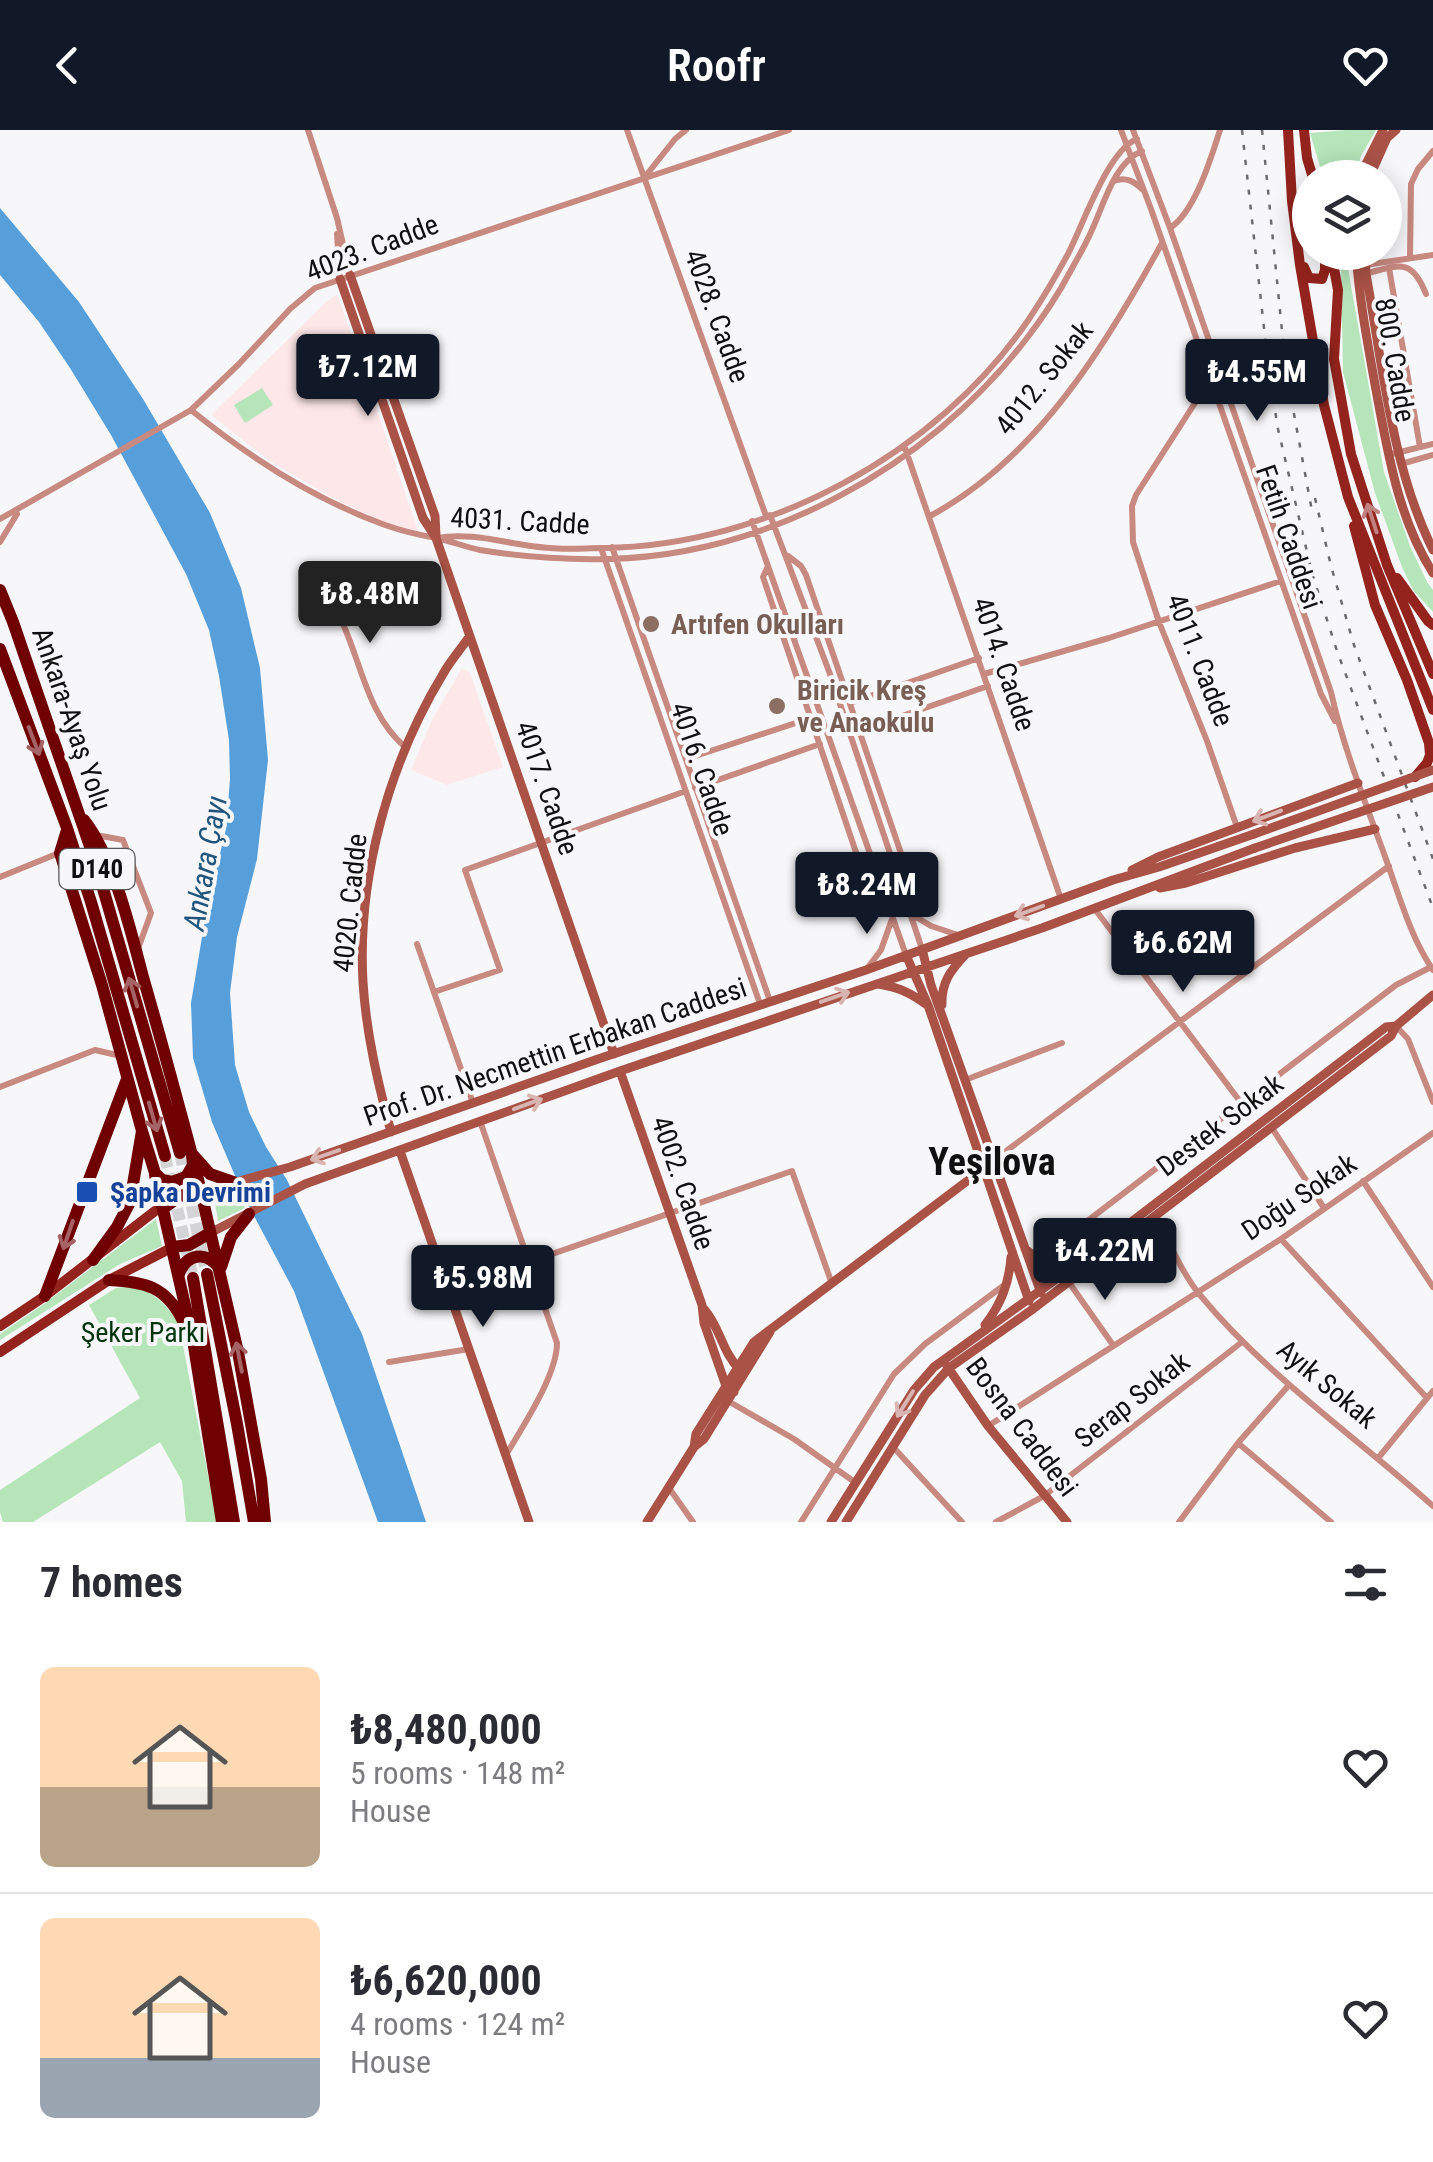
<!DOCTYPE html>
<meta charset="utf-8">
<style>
:root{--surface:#fff;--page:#f7f7f7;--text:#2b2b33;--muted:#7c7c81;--line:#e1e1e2;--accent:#111827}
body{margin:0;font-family:"Roboto Condensed",sans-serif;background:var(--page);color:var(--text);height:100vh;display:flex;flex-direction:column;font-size:38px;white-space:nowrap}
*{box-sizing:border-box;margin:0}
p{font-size:32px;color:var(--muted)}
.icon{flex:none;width:55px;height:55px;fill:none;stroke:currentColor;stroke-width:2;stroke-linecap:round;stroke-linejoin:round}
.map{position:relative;height:1392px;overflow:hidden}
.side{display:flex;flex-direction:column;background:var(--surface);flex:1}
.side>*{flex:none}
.fabs{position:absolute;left:1292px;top:30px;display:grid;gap:20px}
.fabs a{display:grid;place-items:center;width:110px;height:110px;border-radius:50%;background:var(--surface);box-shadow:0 5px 25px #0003;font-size:50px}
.price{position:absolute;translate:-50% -85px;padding:0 22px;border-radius:10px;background:var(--accent);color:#fff;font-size:32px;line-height:65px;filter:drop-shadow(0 2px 5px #0008)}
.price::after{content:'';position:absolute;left:50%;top:60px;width:30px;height:22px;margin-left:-15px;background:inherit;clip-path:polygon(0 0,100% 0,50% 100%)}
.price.on{background:#222;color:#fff}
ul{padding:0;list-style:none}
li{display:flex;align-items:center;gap:30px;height:250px;padding:0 40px}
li+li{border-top:2px solid var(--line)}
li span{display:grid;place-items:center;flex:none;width:280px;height:200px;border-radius:15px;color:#555}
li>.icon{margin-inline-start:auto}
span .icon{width:120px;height:120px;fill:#fffc;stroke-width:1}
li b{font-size:42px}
h2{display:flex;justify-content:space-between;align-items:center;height:120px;padding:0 40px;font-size:42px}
header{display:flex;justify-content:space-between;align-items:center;height:130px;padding:0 40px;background:var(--accent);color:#fff;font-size:45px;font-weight:600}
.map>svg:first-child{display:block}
</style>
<header><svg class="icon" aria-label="back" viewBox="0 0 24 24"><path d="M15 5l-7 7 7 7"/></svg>Roofr<svg class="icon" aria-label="heart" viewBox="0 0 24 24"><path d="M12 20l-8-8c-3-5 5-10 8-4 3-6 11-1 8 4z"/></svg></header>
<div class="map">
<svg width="1433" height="1392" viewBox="0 0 1433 1392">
<rect width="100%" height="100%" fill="#f7f7f9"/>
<path fill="#fde7e8" d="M 336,165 L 338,166 L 418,401 L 383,392 L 331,367 L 271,332 L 211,285 L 326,172 Z
M 462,538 L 470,543 L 503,637 L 447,655 L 411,640 L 432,590 Z"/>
<path fill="#b5e5b9" d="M 1347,0 L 1376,0 L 1361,26 L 1354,47 L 1323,47 L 1310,3 Z
M 1339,123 L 1343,123 L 1347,133 L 1384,342 L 1410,416 L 1427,452 L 1433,460 L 1433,482 L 1413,460 L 1402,437 L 1375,363 L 1343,242 L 1341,134 Z
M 262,258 L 273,275 L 245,293 L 234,275 Z
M 237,1059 L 245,1078 L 218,1091 L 214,1067 Z
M 156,1089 L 162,1116 L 120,1134 L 0,1210 L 0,1204 L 44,1174 Z
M 134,1156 C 156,1165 167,1174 179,1195 L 217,1392 L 186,1392 L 182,1351 L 160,1312 L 33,1392 L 3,1392 L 0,1382 L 0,1360 L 140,1268 L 89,1175 L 116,1158 Z"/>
<path fill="#569fda" d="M 0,78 L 79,172 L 143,269 L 210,383 L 241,458 L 260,538 L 268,630 L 257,729 L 237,807 L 230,863 L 235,935 L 249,982 L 266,1017 L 287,1050 L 362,1204 L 426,1392 L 378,1392 L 294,1161 L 245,1069 L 212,992 L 193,928 L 191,873 L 207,777 L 226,699 L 230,649 L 229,610 L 219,546 L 209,500 L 186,444 L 111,305 L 70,238 L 39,192 L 0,145 Z"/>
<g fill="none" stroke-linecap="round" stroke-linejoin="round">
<path stroke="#d4d4d6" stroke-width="12" stroke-dasharray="12 6" stroke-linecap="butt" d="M 180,1023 L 205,1136
M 165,1026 L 193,1148"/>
<path stroke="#c88980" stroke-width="6" d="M 308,0 L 337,88 L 350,145
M 627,0 L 766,386
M 1121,0 L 1151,79 L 1321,564 L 1335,591
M 1133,0 L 1170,98 L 1331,562 C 1344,621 1367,676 1387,732 C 1400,768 1411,808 1433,840
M 644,48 L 675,9 L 686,0
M 1114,51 C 1126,46 1135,52 1143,60
M 1170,98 C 1195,82 1211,28 1220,0
M 337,104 L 340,149
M 1410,128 L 1411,54 L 1418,39 L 1433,21
M 1365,135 L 1433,125
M 1389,138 L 1420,317
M 1364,144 C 1398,136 1411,126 1426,164
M 1209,251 L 1136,365 L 1132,376 L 1133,412 L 1159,492 L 1207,611 L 1237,697
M 191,280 C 249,327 313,369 385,395 C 402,401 419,405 436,408 C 451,411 465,417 480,420 C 522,427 565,430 608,429 C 768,425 927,337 1024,212 C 1041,190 1057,167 1070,142 C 1077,129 1085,116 1091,102 C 1103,77 1114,32 1142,21
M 904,315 L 1061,769
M 1388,325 L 1433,314
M 1401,334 L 1433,325
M 770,385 L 830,544 L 922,819
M 930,386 C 1037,329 1106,215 1162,113
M 0,389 L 191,280 L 239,234 L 290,179 L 315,158 L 789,0
M 752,391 L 906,825
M 437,408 C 474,401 513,416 550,418 C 567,420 586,418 603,418 C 767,416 937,324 1029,189 C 1043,168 1056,146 1068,124 C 1083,95 1108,20 1137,9
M 0,412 L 17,384
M 612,417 L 770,871
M 601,418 L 760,874
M 788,426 L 801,436 L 806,445 L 905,735 L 906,746 L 901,759
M 768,436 L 763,447 L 865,749 L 873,759 L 885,767
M 305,444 C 320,457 334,475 343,494 C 362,536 368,585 405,617
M 984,544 L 1109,508 L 1281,451
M 850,573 L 979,528
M 859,601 L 988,556
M 686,629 L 811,588
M 695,658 L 820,614
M 96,705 L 123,710 L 151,783 L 139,816
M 0,747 L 59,723
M 1094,778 L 1242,974
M 911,784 L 931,796 L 958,805
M 417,814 L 473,973
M 866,840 L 881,820 L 892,789
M 434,862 L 500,840 L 465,740 L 686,661
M 1396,896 L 1408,909 L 1433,972
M 965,950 L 1062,913
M 0,957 L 95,920 L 121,926
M 480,991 L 557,1213 C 557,1245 523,1296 506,1325
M 1272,998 L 1324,1078
M 994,1030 L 1389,736
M 1363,1051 L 1433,1157
M 1154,1085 C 1169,1111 1181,1142 1200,1165 C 1267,1246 1355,1306 1433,1376
M 1281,1109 L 1427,1268
M 1039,1128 L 1396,855 L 1431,837
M 1068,1151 L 1113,1215
M 448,1160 L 792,1041 L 832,1154
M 389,1232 L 469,1219
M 728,1271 L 794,1309 L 856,1353
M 988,1296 L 1281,1109 L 1433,1003
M 1238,1313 L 1331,1392
M 894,1318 L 962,1392
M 1379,1327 L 1433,1261
M 669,1358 L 693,1392
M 801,1392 L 894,1244 L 925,1214 L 1003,1156
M 996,1392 L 1044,1366 L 1242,1212
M 1179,1392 L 1238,1313 L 1289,1255"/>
<path stroke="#ab5247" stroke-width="9" d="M 1359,48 L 1383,0
M 1369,48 L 1387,8 L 1396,0
M 1356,122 C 1359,169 1368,215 1376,260 C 1388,323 1398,388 1433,443
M 1365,122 L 1366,144 C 1383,236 1391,335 1433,420
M 350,145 L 435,386 L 436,406
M 340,149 L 423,388 L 436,408 L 614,924
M 1132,740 L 1158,727 L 1358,653
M 1160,758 L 1186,753 L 1295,718 L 1375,699
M 922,819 L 931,855 L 1041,1163
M 906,825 L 928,875 L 1029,1171
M 878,854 C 898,857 911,863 927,875
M 942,875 C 941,852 951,840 966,824
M 620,941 L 702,1175 L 704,1193 L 726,1256 L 734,1262
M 391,1002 C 378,953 366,903 363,852 C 357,747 389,633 443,544 C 450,531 461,519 469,507
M 400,1021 L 529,1392
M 200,1062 L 290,1037 L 601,928 L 866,840 L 1113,750 L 1159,737 L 1254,704
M 210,1103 L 305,1054 L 620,941 L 1042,798 L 1255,718
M 1025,1119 C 1040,1131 1055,1137 1074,1133
M 704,1179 C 720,1197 722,1222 740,1240
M 985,1195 C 1001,1174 1009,1154 1011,1127
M 947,1236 L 988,1296 L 1067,1392
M 694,1317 L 704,1309 L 770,1202
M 647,1392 L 694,1317 L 696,1304 L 754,1212 L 983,1039
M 831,1392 L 914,1260 L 934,1237 L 1066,1142 L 1386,897 L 1396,896
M 846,1392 L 925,1265 L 949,1238 L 1033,1179 L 1391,906 L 1396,896 L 1433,865"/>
<path stroke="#93231c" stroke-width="10" d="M 1288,0 L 1292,71 L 1300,135 L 1324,275 L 1348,367 L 1433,580
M 1304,0 L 1307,28 L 1313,48
M 1331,122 L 1338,160 L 1334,229 L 1351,324 L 1387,435 L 1433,544
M 1304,137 L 1309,148 L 1322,149 L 1325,140 L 1325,122
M 1354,396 L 1375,475 L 1407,550 L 1429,613 L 1430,625 L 1427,633 L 1415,647
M 1397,448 L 1428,491 L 1433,495
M 0,1196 L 45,1166 L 155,1081 L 164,1078
M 0,1222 L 109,1150 L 173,1117"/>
<path stroke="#700103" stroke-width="12" d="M 0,460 L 13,492 L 95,731 L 180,1023
M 0,519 L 67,698 L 91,772 L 165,1026
M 84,690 C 114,729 130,798 143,847 C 160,906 176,965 192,1025 L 193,1035 L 186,1047 L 172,1052 L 162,1050 L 155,1043 L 142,1001
M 67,700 L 60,723 L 102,855 L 142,1001 L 130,1072 L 117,1097 L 93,1130
M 193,1025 L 210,1044 L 236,1053
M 194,1032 L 238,1222 L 261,1349 L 265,1392
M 155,1045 L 193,1210 L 222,1392
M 164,1078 L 180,1066 L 200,1062
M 173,1117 L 189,1115 L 210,1103
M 221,1137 L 231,1107 L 249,1084
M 179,1144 C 186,1124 206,1120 219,1138
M 207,1144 L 237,1294 L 254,1392
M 193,1148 L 234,1392
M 109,1150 C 145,1152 166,1156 183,1191
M 45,1166 L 127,949"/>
<path stroke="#6c6c6d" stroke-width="2.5" stroke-dasharray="5 10" stroke-linecap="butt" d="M 1242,0 L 1269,243 L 1278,299 L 1312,443 L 1337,521 L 1433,778
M 1262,0 L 1286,241 L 1312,381
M 1315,368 L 1331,436 L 1354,515 L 1433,729"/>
<path stroke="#ab5247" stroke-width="9" d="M 1254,704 L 1433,640
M 1255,718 L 1433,657"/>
</g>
<defs><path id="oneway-shaft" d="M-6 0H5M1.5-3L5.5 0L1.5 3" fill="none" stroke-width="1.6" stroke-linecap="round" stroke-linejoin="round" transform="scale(2.5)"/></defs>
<use stroke="#c0827f" href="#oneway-shaft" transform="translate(1372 388) rotate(-108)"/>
<g stroke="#a66365">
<use href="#oneway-shaft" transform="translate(34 611) rotate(69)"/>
<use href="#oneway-shaft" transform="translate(133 862) rotate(-106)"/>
<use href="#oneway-shaft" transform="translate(153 987) rotate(74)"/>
<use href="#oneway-shaft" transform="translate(68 1105) rotate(109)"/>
<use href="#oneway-shaft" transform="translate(239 1227) rotate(-101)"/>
</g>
<g stroke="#d9b5b2">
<use href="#oneway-shaft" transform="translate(1267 686) rotate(159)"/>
<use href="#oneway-shaft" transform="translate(1029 781) rotate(160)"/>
<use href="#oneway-shaft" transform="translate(835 867) rotate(-19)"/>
<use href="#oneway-shaft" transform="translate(528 974) rotate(-20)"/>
<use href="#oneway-shaft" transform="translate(325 1025) rotate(161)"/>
<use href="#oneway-shaft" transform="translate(905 1274) rotate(122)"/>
</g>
<g fill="#8d6e63" stroke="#f7f7f9" stroke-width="4">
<circle cx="651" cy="494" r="10"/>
<circle cx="777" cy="576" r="10"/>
</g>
<rect fill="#1a4fb4" stroke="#f7f7f9" stroke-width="4" x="75" y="1050" width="24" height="24" rx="5"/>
<g text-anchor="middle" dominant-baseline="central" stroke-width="8" stroke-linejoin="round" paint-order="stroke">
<rect fill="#f7f7f9" stroke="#555556" stroke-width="2.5" x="59.5" y="719" width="75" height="40" rx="8"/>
<g font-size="25" font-weight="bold" fill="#101010">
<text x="97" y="739">D140</text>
</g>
<g font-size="28" fill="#101010" stroke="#f7f7f9">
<text transform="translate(372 118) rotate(-21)">4023. Cadde</text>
<text transform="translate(717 186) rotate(70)">4028. Cadde</text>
<text transform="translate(1395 230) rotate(80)">800. Cadde</text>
<text transform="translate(1044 248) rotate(-51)">4012. Sokak</text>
<text transform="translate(520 391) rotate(3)">4031. Cadde</text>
<text transform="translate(1289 407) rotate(71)">Fetih Caddesi</text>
<text transform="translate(1200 530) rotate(69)">4011. Cadde</text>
<text transform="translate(1004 534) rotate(71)">4014. Cadde</text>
<text transform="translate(72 589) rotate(71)">Ankara-Ayaş Yolu</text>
<text transform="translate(702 639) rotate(71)">4016. Cadde</text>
<text transform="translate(547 658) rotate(71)">4017. Cadde</text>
<text transform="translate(350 773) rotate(-84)">4020. Cadde</text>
<text transform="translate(555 922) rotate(-19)">Prof. Dr. Necmettin Erbakan Caddesi</text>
<text transform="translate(1220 995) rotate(-37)">Destek Sokak</text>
<text transform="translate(683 1053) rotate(71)">4002. Cadde</text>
<text transform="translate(1299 1067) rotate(-34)">Doğu Sokak</text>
<text transform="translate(1327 1254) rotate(40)">Ayık Sokak</text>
<text transform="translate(1132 1270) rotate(-38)">Serap Sokak</text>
<text transform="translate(1022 1297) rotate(53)">Bosna Caddesi</text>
</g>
<g font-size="28" font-weight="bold" fill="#785e54" stroke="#f7f7f9" text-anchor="start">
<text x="671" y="494">Artıfen Okulları</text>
<text x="797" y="560">Biricik Kreş<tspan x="797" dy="32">ve Anaokulu</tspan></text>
</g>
<g font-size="28" font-weight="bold" fill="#164399" stroke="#f7f7f9" text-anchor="start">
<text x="110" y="1062">Şapka Devrimi</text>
</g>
<g font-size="28" fill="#00340c" stroke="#f7f7f9">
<text x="143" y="1202">Şeker Parkı</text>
</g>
<g font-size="30" font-style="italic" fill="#20557d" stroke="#f7f7f9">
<text transform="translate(205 733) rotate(-80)">Ankara Çayı</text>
</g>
<g font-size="38" font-weight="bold" fill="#101010" stroke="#f7f7f9">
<text x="992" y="1032">Yeşilova</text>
</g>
</g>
</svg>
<div class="fabs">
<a><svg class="icon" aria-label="layers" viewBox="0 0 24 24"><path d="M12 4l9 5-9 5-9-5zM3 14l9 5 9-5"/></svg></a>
</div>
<b class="price" style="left:368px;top:289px">₺7.12M</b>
<b class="price" style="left:1257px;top:294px">₺4.55M</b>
<b class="price on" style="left:370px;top:516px">₺8.48M</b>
<b class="price" style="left:867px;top:807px">₺8.24M</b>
<b class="price" style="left:1183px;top:865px">₺6.62M</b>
<b class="price" style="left:1105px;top:1173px">₺4.22M</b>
<b class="price" style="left:483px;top:1200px">₺5.98M</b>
</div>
<section class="side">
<h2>7 homes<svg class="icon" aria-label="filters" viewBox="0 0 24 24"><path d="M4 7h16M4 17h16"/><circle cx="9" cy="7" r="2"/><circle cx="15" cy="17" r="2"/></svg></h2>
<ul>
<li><span style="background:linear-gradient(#ffd9b3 60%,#b9a48a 0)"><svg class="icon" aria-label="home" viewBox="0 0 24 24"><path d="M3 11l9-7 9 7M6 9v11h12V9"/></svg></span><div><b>₺8,480,000</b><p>5 rooms · 148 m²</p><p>House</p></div><svg class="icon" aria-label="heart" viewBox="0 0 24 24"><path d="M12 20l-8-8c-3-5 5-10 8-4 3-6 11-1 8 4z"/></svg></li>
<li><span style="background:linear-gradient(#ffd9b3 70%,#9aa5b1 0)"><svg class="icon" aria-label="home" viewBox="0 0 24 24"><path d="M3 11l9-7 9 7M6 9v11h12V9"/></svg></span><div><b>₺6,620,000</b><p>4 rooms · 124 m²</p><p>House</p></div><svg class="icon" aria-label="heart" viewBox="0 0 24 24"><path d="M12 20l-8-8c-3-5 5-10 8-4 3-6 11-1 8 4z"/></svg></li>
</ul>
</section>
